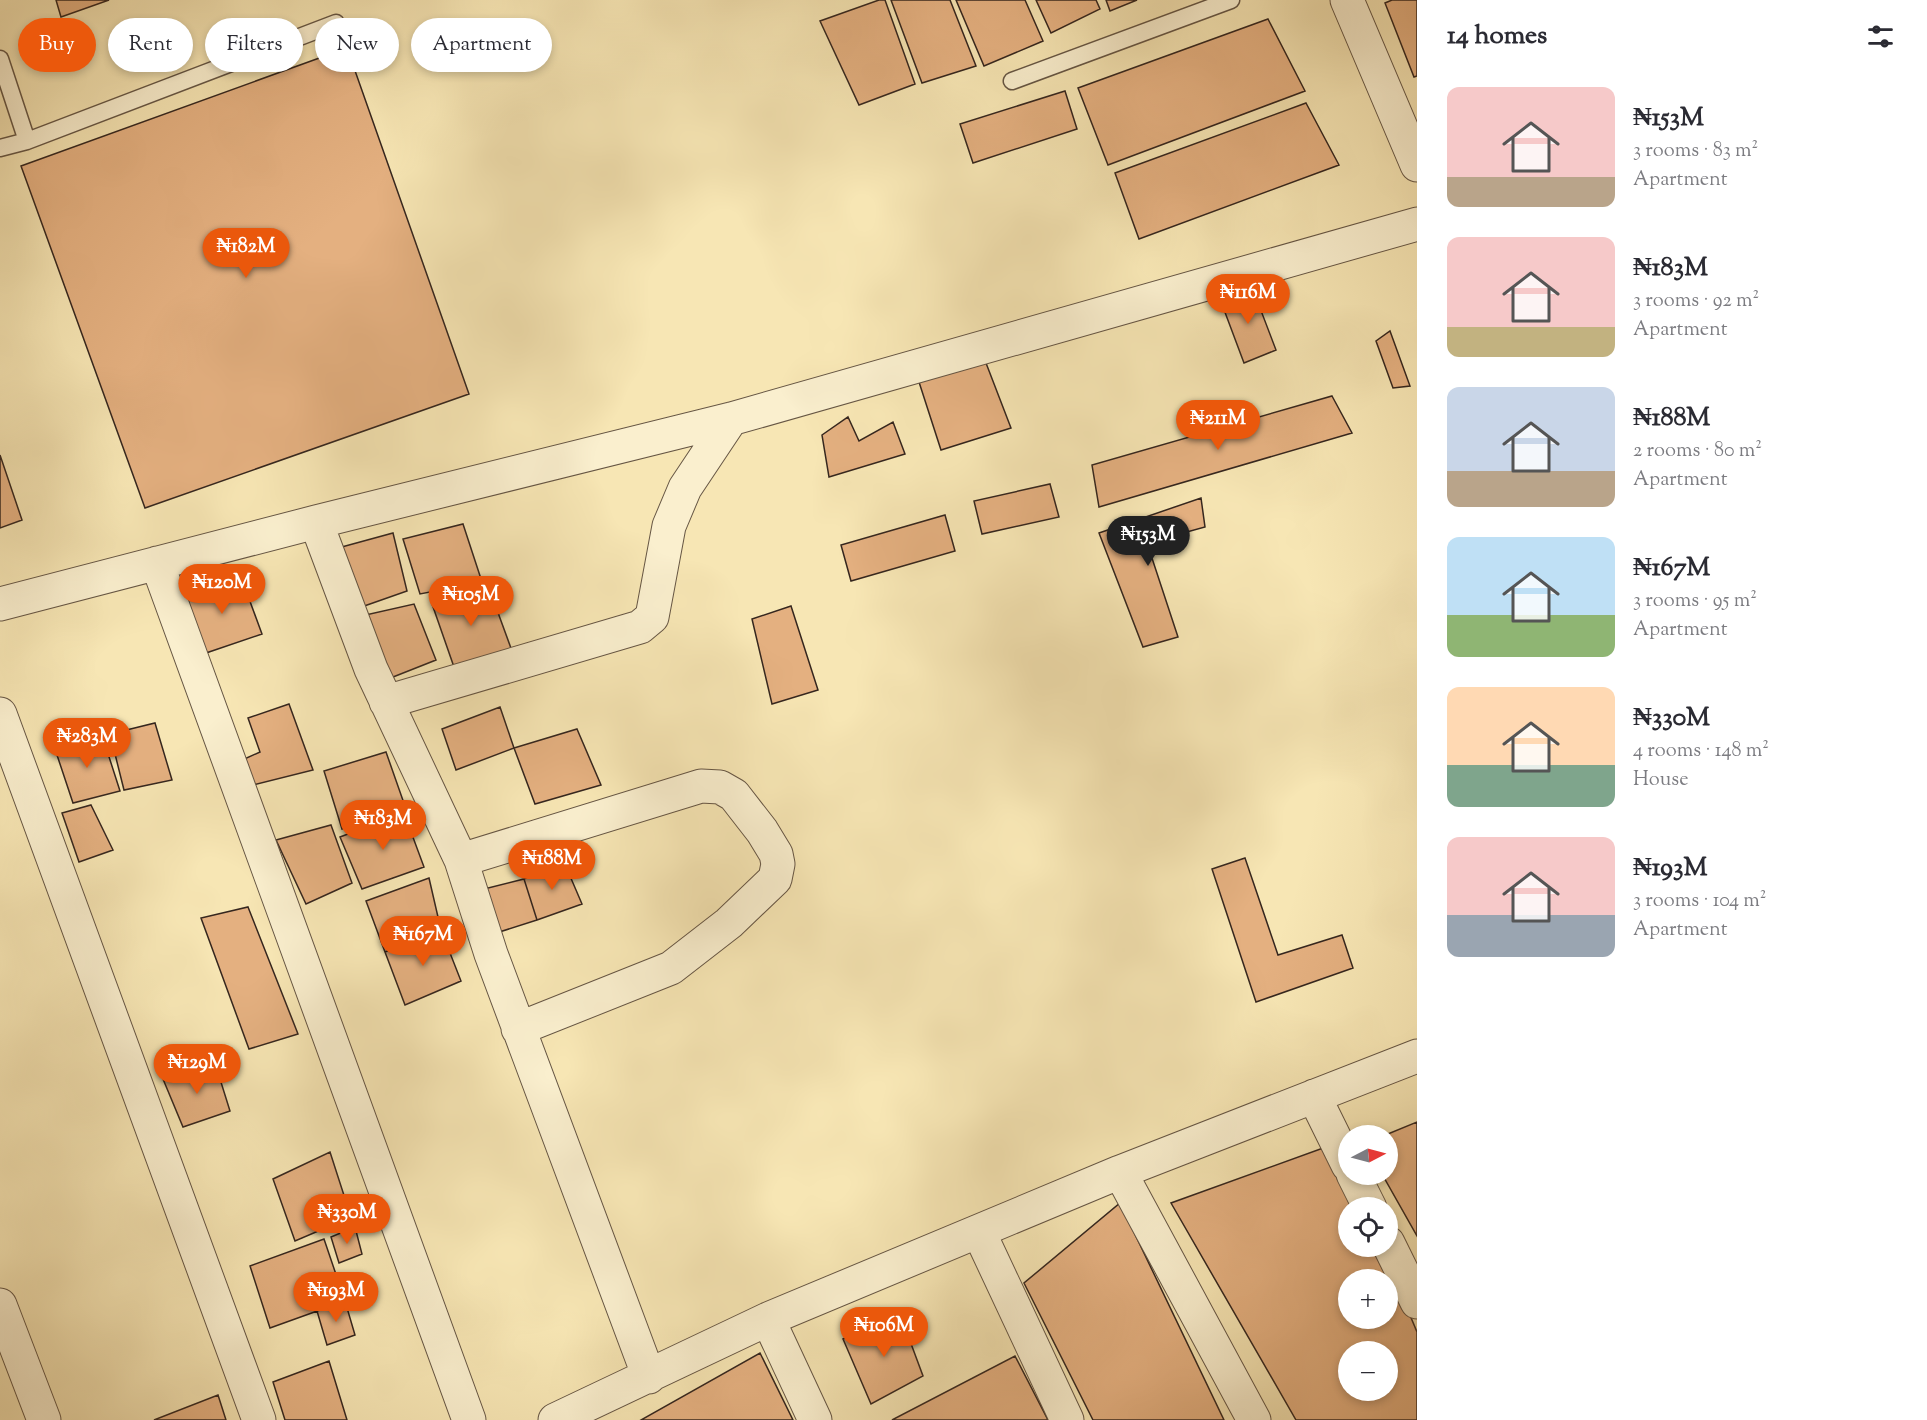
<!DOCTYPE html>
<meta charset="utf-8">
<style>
:root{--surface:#fff;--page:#f2f2f3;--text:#2b2b33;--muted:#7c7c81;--accent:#ea580c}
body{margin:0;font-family:"Sorts Mill Goudy",serif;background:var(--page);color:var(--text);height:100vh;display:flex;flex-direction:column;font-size:22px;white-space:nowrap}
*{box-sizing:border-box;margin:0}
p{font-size:20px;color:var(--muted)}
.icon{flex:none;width:33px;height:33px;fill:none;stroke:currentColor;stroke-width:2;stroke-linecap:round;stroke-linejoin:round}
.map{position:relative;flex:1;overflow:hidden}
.sheet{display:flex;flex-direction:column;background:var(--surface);width:510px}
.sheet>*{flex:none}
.top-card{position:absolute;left:18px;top:18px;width:570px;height:54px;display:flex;gap:12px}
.needle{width:39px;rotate:84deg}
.tools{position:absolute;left:1338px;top:1125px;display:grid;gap:12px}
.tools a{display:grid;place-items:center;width:60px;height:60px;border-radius:50%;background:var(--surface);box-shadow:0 3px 9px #0003;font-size:30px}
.price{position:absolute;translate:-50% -51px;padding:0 14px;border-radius:21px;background:var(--accent);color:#fff;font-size:20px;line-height:39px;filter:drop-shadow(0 2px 3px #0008)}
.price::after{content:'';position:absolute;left:50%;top:36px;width:18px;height:14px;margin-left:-9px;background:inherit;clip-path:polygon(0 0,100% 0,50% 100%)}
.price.selected{background:#222;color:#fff}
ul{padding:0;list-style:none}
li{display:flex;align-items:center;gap:18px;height:150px;padding:0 30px}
li span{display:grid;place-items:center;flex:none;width:168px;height:120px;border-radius:12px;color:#555}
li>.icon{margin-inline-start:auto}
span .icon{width:72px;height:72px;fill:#fffc;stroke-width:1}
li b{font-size:26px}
h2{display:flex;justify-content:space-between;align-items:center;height:72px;padding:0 30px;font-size:26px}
.tag{padding:0 21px;border-radius:27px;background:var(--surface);box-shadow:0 3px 9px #0003;font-size:21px;line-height:54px}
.tag.selected{background:var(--accent);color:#fff}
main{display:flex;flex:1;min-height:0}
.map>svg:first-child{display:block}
</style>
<main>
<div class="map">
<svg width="1417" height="1420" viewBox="0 0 1417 1420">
<rect width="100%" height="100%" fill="#f7e6b4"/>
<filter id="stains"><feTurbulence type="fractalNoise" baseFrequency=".00333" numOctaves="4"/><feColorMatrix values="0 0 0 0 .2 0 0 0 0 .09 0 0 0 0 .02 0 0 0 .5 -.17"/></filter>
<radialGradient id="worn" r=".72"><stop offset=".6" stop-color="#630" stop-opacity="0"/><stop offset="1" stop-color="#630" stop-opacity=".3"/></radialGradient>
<path fill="#e4b080" stroke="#35261e" stroke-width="1.5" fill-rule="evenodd" d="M 56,0 L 109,0 L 61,17 Z
M 879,0 L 885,0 L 915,84 L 859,105 L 820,21 Z
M 891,0 L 950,0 L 976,66 L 922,83 Z
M 956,0 L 1025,0 L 1043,41 L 984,66 Z
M 1036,0 L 1096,0 L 1100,9 L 1051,33 Z
M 1106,0 L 1137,0 L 1110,11 Z
M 1392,0 L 1417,0 L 1417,76 L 1414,77 L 1385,3 Z
M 1268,19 L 1305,91 L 1108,165 L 1078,88 Z
M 347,48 L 469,394 L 145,508 L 21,166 Z
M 1065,91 L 1077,129 L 973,163 L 960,124 Z
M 1306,103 L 1339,165 L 1139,239 L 1115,173 Z
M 1252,287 L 1276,350 L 1244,363 L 1220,299 Z
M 1390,331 L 1410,386 L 1393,388 L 1376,341 Z
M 986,363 L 1011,428 L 941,450 L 919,382 Z
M 1332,396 L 1352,433 L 1099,507 L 1092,465 Z
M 848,417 L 859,441 L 893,422 L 905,454 L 829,477 L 822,435 Z
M 0,455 L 22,520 L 0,528 Z
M 1050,484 L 1059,517 L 982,534 L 974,501 Z
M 1201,498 L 1205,527 L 1147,543 L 1178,637 L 1143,647 L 1099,533 Z
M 945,515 L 955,551 L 851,581 L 841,545 Z
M 463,524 L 482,582 L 420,594 L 403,539 Z
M 393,533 L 407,591 L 350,611 L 327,551 Z
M 241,577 L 262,634 L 206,653 L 179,598 Z
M 489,588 L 512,651 L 454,667 L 431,601 Z
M 414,604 L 436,660 L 388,679 L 361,616 Z
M 791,606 L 818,690 L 772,704 L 752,619 Z
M 289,704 L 313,770 L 249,786 L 240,761 L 260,752 L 248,718 Z
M 500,707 L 514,748 L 456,770 L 442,729 Z
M 155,723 L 172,780 L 124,790 L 110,734 Z
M 577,729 L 601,785 L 535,804 L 514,748 Z
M 102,735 L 120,791 L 73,803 L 54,746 Z
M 386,752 L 406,809 L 342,829 L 324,771 Z
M 91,805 L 113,850 L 79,862 L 62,813 Z
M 404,813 L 424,867 L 362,889 L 340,837 Z
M 331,825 L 352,883 L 306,904 L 276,840 Z
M 1245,858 L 1278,955 L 1342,935 L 1353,968 L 1256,1002 L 1212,869 Z
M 564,862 L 582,904 L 537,920 L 524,879 Z
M 429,878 L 441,930 L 385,952 L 366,901 Z
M 524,879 L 537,920 L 493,934 L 480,890 Z
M 248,907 L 298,1034 L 249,1049 L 201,918 Z
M 441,930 L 461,981 L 405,1005 L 385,952 Z
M 215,1063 L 230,1111 L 183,1127 L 163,1079 Z
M 1417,1122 L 1417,1236 L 1382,1174 L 1388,1174 L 1388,1136 L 1383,1136 Z
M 1337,1143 L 1365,1208 L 1348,1208 L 1348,1246 L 1381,1246 L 1417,1332 L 1417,1420 L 1296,1420 L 1171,1203 ZM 1348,1280 L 1388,1280 L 1388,1318 L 1348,1318 ZM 1348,1352 L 1388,1352 L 1388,1390 L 1348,1390 Z
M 330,1152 L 351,1217 L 295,1241 L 273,1179 Z
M 1120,1203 L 1224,1420 L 1093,1420 L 1024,1283 Z
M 355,1227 L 362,1254 L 339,1263 L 331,1237 Z
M 324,1239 L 345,1301 L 270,1328 L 250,1266 Z
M 345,1301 L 355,1335 L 327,1345 L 317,1311 Z
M 900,1314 L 923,1376 L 871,1404 L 843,1339 Z
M 760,1353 L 793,1420 L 641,1420 Z
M 1015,1356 L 1048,1420 L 892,1420 Z
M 329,1361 L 347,1420 L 285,1420 L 273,1382 Z
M 218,1395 L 226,1420 L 154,1420 Z"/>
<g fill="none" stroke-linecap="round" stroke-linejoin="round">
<defs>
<path id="lane" d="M 0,59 L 27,141
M 1012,81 L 1231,0
M 0,148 L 27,141 L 336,23"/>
<path id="street" d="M 1347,0 L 1417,165
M 316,522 L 371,669 L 461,860 L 491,954 L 649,1377
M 157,563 L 469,1420
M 0,604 L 316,522 L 731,419 L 1417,224
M 386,702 L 640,627 L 652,617 L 669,526 L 685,488 L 731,419
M 0,714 L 259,1420
M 461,860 L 701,786 L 720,787 L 734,795 L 762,831 L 776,854 L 778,864 L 775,879 L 729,923 L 671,968 L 518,1029
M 1314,1096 L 1348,1165
M 1120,1172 L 1254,1420
M 1353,1174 L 1370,1208
M 979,1232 L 1067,1420
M 1388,1243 L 1417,1302
M 0,1305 L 44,1420
M 768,1319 L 815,1420
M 555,1420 L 768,1319 L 1120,1172 L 1417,1056"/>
</defs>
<use href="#lane" stroke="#665644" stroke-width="19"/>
<use href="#street" stroke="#665644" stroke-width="35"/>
<use href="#lane" stroke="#faefce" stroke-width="16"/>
<use href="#street" stroke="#faefce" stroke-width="33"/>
</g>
<rect width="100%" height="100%" filter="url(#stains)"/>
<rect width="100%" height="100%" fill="url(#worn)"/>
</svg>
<div class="tools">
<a><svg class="needle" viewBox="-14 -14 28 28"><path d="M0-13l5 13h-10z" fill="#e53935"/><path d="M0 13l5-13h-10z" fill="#7c7c81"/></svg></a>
<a><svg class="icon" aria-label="locate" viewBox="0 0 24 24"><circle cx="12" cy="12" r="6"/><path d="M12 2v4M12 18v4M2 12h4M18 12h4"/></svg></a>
<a>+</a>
<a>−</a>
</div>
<b class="price" style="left:246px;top:279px">₦182M</b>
<b class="price" style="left:1248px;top:325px">₦116M</b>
<b class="price" style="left:1218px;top:451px">₦211M</b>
<b class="price selected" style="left:1148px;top:567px">₦153M</b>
<b class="price" style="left:222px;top:615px">₦120M</b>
<b class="price" style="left:471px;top:627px">₦105M</b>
<b class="price" style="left:87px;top:769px">₦283M</b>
<b class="price" style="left:383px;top:851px">₦183M</b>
<b class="price" style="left:552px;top:891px">₦188M</b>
<b class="price" style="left:423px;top:967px">₦167M</b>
<b class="price" style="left:197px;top:1095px">₦129M</b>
<b class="price" style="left:347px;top:1245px">₦330M</b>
<b class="price" style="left:336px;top:1323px">₦193M</b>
<b class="price" style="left:884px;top:1358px">₦106M</b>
<div class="top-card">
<a class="tag selected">Buy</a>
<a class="tag">Rent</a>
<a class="tag">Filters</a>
<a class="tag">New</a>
<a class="tag">Apartment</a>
</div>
</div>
<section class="sheet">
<h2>14 homes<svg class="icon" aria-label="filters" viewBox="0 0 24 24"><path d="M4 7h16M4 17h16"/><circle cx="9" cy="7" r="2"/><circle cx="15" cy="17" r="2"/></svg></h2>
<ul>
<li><span style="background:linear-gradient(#f6c9c9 75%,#b9a48a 0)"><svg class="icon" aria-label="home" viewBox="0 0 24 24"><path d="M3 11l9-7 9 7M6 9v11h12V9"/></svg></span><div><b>₦153M</b><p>3 rooms · 83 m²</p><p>Apartment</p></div></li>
<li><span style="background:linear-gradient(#f6c9c9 75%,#c2b280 0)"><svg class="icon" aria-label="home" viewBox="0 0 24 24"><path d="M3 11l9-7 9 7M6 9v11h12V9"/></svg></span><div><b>₦183M</b><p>3 rooms · 92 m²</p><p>Apartment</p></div></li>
<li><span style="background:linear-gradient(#c9d6e8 70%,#b9a48a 0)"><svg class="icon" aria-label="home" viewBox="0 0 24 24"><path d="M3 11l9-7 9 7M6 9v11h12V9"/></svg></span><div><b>₦188M</b><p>2 rooms · 80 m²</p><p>Apartment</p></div></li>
<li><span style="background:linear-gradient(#bfe0f5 65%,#8fb573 0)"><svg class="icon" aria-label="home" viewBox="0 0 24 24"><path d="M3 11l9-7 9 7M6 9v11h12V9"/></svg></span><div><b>₦167M</b><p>3 rooms · 95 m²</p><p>Apartment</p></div></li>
<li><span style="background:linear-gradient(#ffd9b3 65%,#7fa58c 0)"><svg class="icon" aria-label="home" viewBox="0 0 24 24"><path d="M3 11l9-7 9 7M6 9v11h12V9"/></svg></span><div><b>₦330M</b><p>4 rooms · 148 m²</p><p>House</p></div></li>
<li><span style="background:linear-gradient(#f6c9c9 65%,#9aa5b1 0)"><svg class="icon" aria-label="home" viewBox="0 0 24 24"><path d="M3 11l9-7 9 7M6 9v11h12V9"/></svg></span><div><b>₦193M</b><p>3 rooms · 104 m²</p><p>Apartment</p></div></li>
</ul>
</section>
</main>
